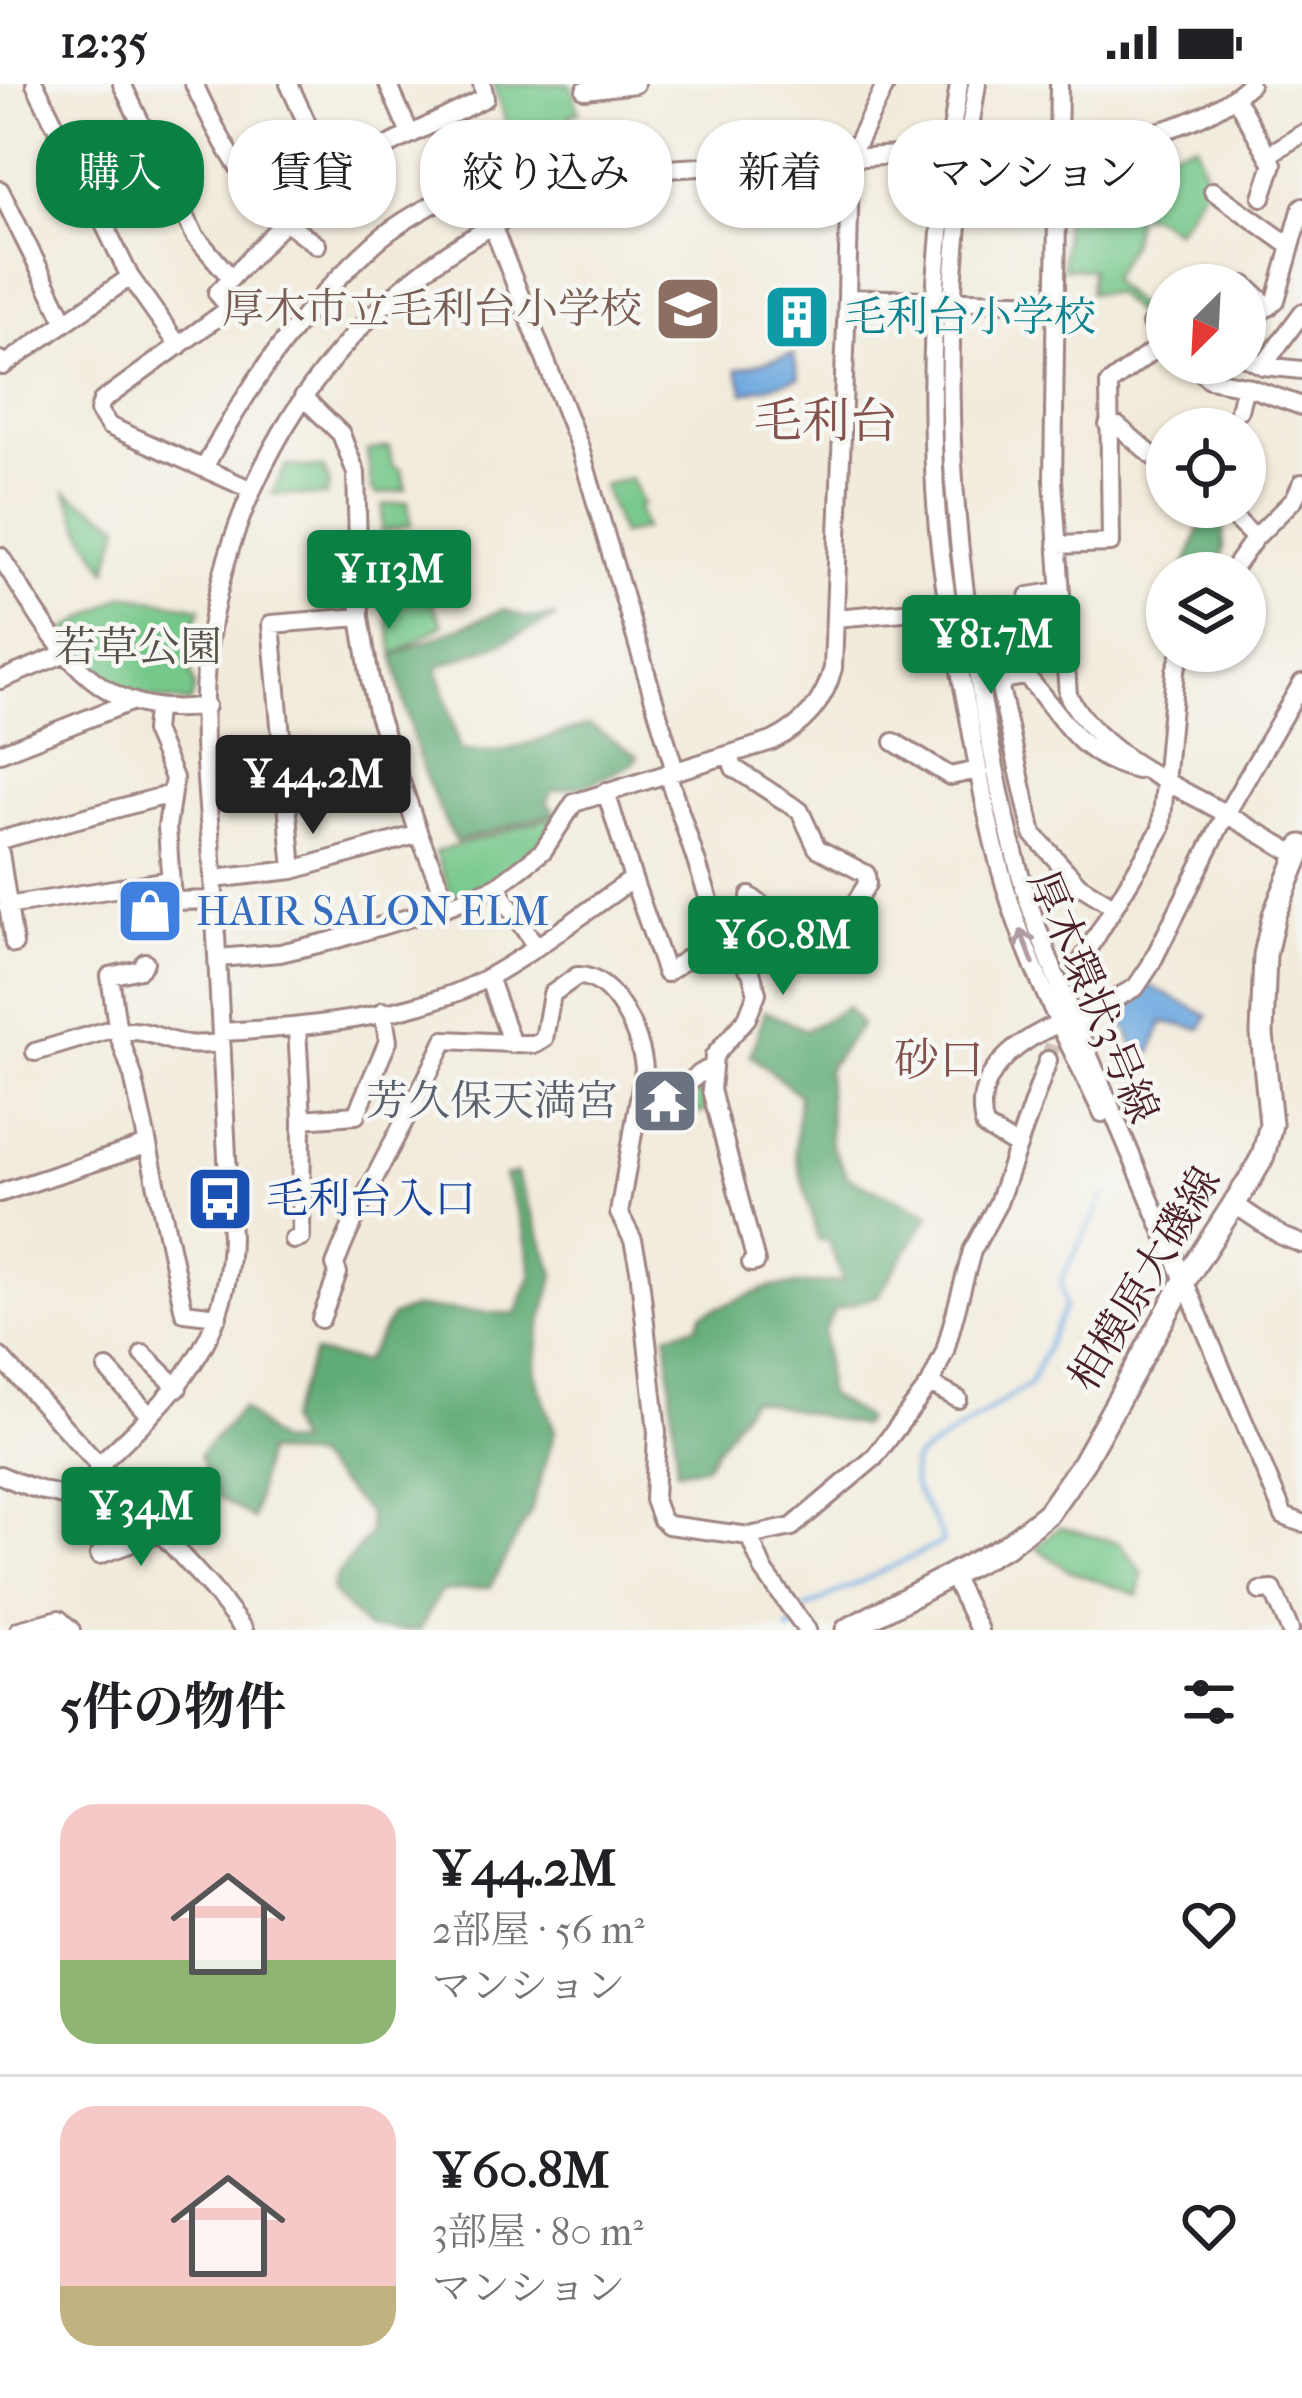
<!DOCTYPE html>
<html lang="ja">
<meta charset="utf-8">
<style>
:root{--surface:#fff;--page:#f2f2f2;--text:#202124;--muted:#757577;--line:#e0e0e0;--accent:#0b8043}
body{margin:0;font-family:"IM FELL French Canon","Noto Serif JP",serif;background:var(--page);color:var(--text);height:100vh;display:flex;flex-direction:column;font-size:45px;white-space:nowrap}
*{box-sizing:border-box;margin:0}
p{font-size:39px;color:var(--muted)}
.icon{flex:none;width:66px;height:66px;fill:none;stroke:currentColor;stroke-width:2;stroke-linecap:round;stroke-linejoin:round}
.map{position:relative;height:1546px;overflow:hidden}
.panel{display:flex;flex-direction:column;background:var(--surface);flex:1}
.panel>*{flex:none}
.hud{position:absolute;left:36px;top:36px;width:1230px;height:108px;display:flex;gap:24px}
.needle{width:78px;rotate:204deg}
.buttons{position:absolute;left:1146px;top:180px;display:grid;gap:24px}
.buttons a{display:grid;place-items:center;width:120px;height:120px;border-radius:50%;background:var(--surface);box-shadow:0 3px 9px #0004;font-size:60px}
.price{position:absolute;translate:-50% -102px;padding:0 27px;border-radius:12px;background:var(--accent);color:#fff;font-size:39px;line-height:78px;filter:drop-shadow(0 3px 6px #0008)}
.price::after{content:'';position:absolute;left:50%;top:72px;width:36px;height:27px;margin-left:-18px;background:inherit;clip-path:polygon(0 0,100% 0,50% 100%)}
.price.selected{background:#222;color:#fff}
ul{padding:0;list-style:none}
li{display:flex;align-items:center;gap:36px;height:300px;padding:0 60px}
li+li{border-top:3px solid var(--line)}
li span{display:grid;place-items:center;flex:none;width:336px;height:240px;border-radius:36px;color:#555}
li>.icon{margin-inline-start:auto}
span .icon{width:144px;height:144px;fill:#fffc;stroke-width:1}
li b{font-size:51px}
h2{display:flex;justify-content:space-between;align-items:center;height:144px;padding:0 60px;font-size:51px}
.chip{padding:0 42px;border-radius:48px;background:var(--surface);box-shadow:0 3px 9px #0004;font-size:42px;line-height:108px}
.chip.selected{background:var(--accent);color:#fff}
.status{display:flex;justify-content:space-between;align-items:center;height:84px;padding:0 60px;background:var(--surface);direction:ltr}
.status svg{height:33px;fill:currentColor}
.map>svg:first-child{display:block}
</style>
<div class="status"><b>12:35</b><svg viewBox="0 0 49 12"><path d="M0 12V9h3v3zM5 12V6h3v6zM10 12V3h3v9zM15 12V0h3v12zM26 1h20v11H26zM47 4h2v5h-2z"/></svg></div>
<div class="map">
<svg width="1302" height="1546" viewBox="0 0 1302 1546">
<rect width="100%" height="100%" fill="#f6f6f2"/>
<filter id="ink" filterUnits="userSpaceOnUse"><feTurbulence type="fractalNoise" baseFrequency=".00833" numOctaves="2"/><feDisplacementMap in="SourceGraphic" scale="24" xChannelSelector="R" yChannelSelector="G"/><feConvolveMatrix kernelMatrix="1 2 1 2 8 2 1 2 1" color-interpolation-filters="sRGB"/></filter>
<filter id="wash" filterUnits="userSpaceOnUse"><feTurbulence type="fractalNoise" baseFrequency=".004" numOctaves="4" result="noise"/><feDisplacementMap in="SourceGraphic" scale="48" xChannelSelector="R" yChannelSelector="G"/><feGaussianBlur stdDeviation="2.7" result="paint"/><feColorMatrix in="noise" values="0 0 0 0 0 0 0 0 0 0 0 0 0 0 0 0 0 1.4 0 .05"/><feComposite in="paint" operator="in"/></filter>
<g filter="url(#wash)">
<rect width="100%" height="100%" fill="#f2ebdb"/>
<path fill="#76c88a" stroke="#60745a" stroke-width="3" d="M 493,0 L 571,0 L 579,28 L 570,31 L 578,56 L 540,69 L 517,71 Z
M 1196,59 L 1208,98 L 1176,147 L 1154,133 L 1136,129 L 1131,159 L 1110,195 L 1153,238 L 1148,242 L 1114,209 L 1090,209 L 1091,185 L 1063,184 L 1064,79 L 1069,74 C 1113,72 1156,73 1196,59 Z
M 389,363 L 392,381 L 402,386 L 406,406 L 377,411 L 372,406 L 367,367 Z
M 286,382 L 324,384 L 329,399 L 326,412 L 272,410 Z
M 631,394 L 642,421 L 638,423 L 644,445 L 621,451 L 603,401 Z
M 66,408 L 121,440 L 107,486 L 85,451 Z
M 408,418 L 411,441 L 381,448 L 383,421 Z
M 416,485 L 443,541 L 394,571 L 388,534 L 396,527 L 389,497 Z
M 125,511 L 201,524 C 194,541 189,553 188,572 C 188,590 200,601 190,619 C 129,613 95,602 62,548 Z
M 560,731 C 542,762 489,815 451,810 L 435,768 Z
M 701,996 L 706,998 L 710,1026 L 677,1034 L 671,1016 L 685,1013 Z
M 1060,1443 L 1120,1459 L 1142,1488 L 1139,1511 L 1069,1487 L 1036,1463 Z"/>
<path fill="#60ac76" stroke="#556650" stroke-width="3" d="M 1190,423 L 1207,423 L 1223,436 L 1224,465 L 1216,489 L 1183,489 L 1202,438 Z
M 504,525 L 525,534 L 557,533 L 496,561 L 437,583 L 460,667 L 500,668 L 589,641 L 638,672 L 634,679 L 590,700 L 551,707 L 547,718 L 555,729 L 456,758 C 422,699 407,638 394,571 Z
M 847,923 L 861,941 L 827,986 L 831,1061 L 848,1093 L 930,1130 L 878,1212 L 834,1226 L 824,1248 L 827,1310 L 865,1334 L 861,1342 L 751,1315 L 704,1383 L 677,1386 L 667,1250 L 697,1242 L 702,1230 L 770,1203 L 843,1197 L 828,1156 L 818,1156 L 795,1067 L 799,1011 L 751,971 L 765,927 L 806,946 Z
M 516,1089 L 555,1190 L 539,1248 L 535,1290 L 555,1347 L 531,1427 L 490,1503 L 440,1508 L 420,1546 L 367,1545 L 332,1508 L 336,1492 L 370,1450 L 368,1429 L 313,1374 L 265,1368 L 253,1435 L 217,1412 L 199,1371 L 242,1324 L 277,1358 L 298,1360 L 287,1338 L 314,1269 L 364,1278 L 392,1232 L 414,1224 L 516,1230 L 532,1190 L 524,1147 L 504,1092 Z"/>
<path fill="#6faae0" stroke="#5c6486" stroke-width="3" d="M 793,270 L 799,294 L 744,309 L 737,285 Z
M 1148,901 L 1208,932 L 1201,945 L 1163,938 L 1151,969 L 1135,964 L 1117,923 Z"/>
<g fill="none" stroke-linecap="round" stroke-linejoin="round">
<path stroke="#6faae0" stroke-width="4.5" d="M 806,1524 L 943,1458 C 937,1431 901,1403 916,1374 L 1030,1300 L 1065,1222 L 1061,1196 L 1104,1113
M 788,1546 L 794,1542"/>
</g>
</g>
<g filter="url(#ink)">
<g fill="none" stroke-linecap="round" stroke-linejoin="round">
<path stroke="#d0c2b8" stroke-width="16" stroke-dasharray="16 8" stroke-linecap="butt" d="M 1048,976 L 1078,883"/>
<defs>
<path id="minor" d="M 35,0 L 130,193 L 179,262
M 122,0 L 195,152 L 231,194
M 194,0 C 227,70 251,116 317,161
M 289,0 L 330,90
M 388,0 L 410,50
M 886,0 L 855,63 L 850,84 L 847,214 L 1055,219
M 959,0 C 935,147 925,297 938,445 C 944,509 957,571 969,634 C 980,696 991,760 1011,821 C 1034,893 1070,961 1102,1029
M 977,0 C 940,212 942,403 982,615 C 994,680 1006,746 1026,810 C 1051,888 1086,963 1117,1038 C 1172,1170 1229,1301 1284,1432 L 1302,1439
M 1059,0 L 1053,396 L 1068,611 C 1099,671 1170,698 1226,730 L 1150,882 L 1136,903 L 1075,937
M 585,6 L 635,0
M 1235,13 L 1273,80 L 1262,113
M 601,59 L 611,93
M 1050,61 C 1124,56 1192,52 1250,0
M 1268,71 L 1302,50
M 84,101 L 155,66
M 0,106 L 65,237
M 1213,107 L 1290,162
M 1245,201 L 1269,223
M 1151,240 L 1165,255
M 1245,241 L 1276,216 L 1302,123
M 1245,273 L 1263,282 L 1302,286
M 0,276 L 3,282 L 130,193
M 1192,279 L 1209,295 L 1245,302 L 1302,322
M 1263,282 L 1302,229
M 303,313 L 341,350 L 356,389 L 360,533 L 370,595 L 378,631 L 419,750 L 448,822
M 1239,326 L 1245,302
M 1108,341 L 1118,342 L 1167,384
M 204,384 C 248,300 305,221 376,158 C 403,134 440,118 470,99 L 492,141 L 579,361 L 675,687
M 252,406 L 109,342 L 99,327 L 102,317 L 230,224 L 217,209 L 330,90 L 485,14 L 482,0
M 1223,423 L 1255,454
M 1057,461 L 1111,459 L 1109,300 L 1167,256
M 0,472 C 54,554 91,640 206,622
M 1230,489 L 1255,454 L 1294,415 L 1302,399
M 1029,512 L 1060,507
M 836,534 L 948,524
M 0,596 L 66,569
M 156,626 L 154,647 L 174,694 L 167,743 L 172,817 L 215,816
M 894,658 L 950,692 L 978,686
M 0,669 L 130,618
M 730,672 L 734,684 L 800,727 L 817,764 L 866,790 L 867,800 L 824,871 L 750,812
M 667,689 L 721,852 L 751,888 L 757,909 L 747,934 L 714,972 L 711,1006 L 756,1178 L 751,1179
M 0,756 L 171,710
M 0,769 L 14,860
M 1297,771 L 1226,730 L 1302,599
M 293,786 L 271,540 L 360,533
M 214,795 L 293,786 L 419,750
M 633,795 L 666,889 L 724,849
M 496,803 L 535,861
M 7,822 L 169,796
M 1113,822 L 1079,801 L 1033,750 L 1000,604 L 1005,595 L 1026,592 C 1063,633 1078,673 1137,686
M 218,874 L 280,869 L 331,857 L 448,822 L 496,803 L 543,767 L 574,719 L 772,657 C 804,641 824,619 833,584 L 847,214
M 1078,883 L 1161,745 L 1175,587 L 1182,567
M 488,893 L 512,960
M 221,948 C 296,944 375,937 447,912 C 504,893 581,830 633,795 L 606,708
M 118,949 L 110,892 L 140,885 L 145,878
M 35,968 L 118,943
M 655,1011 C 694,1006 685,993 713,983
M 302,1035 L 356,1031 L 388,957 L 383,927
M 1018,1063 L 985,1043 C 969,991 1019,956 1060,939
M 0,1109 L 147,1061
M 1234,1120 L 1282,1152 L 1302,1160
M 293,1156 L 301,1154 L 302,1035 L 297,944
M 218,1232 L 184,1228 L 133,992 L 118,949 C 140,942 158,954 179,959 C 192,962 208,960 221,959
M 321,1235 L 338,1189 L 335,1181 C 365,1103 410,1032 445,956 L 536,960 L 544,955 L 552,910 L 577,892 C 614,890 643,955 644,986 L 619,1129 L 633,1156 L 639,1185 L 657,1348 L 654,1416 L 661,1435 L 668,1441 L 749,1452 L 764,1487 L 807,1546
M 143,1270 L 178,1304
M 0,1273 L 212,1505 L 244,1546
M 107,1285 L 150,1332
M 930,1300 L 958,1315
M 97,1383 C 171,1313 229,1261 231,1153 C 225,1032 220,911 213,791 C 209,720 198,644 207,573 C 234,334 411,129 650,86 L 915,70
M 0,1391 C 28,1404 95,1427 123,1409
M 749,1452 L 792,1443 L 874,1374 L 930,1300 L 945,1267 L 972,1167 L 998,1119 L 1048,976
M 99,1471 L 161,1449
M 951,1489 L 979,1546
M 1260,1507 L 1273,1506 L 1290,1546
M 19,1546 L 59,1535 L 71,1546"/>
<path id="major" d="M 847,1546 L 1006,1462 L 1048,1429 L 1083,1379 L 1185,1196 L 1252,1092 L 1263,1072 L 1271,1040 L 1262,950 L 1265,871 L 1274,831 L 1302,762"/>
</defs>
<use href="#minor" stroke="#9e8583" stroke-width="22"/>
<use href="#major" stroke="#9e8583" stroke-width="27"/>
<use href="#minor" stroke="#fff" stroke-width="16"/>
<use href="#major" stroke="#fff" stroke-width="21"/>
<defs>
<path id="minor-bridge" d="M 915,70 L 1044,61"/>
</defs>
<use href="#minor-bridge" stroke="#9e8583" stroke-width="22" stroke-linecap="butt"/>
<use href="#minor-bridge" stroke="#fff" stroke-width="16"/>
</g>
<defs><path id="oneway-shaft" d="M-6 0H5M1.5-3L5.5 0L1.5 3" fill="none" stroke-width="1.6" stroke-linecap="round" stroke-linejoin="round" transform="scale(3)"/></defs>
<use stroke="#ae9aa0" href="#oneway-shaft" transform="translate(1027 863) rotate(-111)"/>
</g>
<defs>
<symbol id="school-square" viewBox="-11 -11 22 22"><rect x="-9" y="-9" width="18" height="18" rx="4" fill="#8d6e63" stroke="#f6f6f2"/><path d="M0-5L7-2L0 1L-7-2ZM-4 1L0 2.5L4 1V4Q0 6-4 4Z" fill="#fff"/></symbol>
<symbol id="building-square" viewBox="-11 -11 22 22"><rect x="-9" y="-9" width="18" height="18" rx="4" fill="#0f9aa8" stroke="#f6f6f2"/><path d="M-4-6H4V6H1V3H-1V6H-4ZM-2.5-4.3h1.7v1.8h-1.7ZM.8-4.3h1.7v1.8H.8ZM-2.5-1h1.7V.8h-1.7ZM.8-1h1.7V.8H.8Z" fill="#fff"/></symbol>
<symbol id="shop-square" viewBox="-11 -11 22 22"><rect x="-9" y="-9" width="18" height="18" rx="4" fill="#3f7fe0" stroke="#f6f6f2"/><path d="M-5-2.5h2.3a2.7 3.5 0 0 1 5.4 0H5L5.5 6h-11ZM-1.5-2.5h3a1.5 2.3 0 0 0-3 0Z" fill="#fff"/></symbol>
<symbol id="temple-square" viewBox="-11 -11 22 22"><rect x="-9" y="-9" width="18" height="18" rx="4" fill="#6b7280" stroke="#f6f6f2"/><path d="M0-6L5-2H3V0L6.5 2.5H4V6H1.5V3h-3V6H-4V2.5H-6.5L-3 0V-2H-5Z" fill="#fff"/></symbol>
<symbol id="bus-square" viewBox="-11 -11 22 22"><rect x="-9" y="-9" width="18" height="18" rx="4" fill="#1a4fb4" stroke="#f6f6f2"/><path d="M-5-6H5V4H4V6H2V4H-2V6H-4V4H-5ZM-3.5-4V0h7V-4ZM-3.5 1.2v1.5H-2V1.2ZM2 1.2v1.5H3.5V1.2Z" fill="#fff"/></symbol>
</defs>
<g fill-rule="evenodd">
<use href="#school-square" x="650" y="187" width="76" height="76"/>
<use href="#building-square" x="759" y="195" width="76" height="76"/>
<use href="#shop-square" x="112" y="789" width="76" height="76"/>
<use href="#temple-square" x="627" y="979" width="76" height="76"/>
<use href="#bus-square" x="182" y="1077" width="76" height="76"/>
</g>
<g text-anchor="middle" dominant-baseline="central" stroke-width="9" stroke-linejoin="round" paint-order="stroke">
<g font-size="42" fill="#785e54" stroke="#f6f6f2" text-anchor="end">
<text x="642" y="225">厚木市立毛利台小学校</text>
</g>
<g font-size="42" fill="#0d838f" stroke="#f6f6f2" text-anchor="start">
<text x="844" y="233">毛利台小学校</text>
</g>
<g font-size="42" fill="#575248" stroke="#f6f6f2">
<text x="138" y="563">若草公園</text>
</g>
<g font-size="42" fill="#366cbe" stroke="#f6f6f2" text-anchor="start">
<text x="196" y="827">HAIR SALON ELM</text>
</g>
<g font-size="42" fill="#4a1f2b" stroke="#f6f6f2">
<text transform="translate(1093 913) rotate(67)">厚木環状3号線</text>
<text transform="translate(1145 1195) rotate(-59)">相模原大磯線</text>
</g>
<g font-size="42" fill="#5b616d" stroke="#f6f6f2" text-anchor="end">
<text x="618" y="1017">芳久保天満宮</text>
</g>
<g font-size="42" fill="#164399" stroke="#f6f6f2" text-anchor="start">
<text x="266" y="1115">毛利台入口</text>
</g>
<g font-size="45" fill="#83524c" stroke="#f6f6f2">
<text x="939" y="976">砂口</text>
</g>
<g font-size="48" fill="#83524c" stroke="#f6f6f2">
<text x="826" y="337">毛利台</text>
</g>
</g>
</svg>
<div class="buttons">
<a><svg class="needle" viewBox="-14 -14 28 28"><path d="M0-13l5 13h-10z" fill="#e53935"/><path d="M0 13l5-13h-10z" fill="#757577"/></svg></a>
<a><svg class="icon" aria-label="locate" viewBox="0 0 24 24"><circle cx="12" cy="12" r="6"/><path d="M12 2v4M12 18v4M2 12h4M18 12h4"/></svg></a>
<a><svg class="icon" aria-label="layers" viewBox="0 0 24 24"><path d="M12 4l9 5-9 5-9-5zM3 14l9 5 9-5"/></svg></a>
</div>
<b class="price" style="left:389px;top:548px">¥113M</b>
<b class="price" style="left:991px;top:613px">¥81.7M</b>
<b class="price selected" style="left:313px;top:753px">¥44.2M</b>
<b class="price" style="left:783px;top:914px">¥60.8M</b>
<b class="price" style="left:141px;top:1485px">¥34M</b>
<div class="hud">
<a class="chip selected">購入</a>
<a class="chip">賃貸</a>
<a class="chip">絞り込み</a>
<a class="chip">新着</a>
<a class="chip">マンション</a>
</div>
</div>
<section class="panel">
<h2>5件の物件<svg class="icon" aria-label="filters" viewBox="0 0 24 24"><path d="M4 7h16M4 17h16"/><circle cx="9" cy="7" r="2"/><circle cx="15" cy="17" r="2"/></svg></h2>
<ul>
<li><span style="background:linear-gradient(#f6c9c9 65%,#8fb573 0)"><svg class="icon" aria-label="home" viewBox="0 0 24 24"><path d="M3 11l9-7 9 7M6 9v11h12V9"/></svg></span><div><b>¥44.2M</b><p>2部屋 · 56 m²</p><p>マンション</p></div><svg class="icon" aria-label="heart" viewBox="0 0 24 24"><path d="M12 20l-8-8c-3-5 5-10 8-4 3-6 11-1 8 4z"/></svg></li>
<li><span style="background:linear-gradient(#f6c9c9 75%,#c2b280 0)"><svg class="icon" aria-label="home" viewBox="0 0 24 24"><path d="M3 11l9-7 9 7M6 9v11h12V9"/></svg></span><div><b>¥60.8M</b><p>3部屋 · 80 m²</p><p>マンション</p></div><svg class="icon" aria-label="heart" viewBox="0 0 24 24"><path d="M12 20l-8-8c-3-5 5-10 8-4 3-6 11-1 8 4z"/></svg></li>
</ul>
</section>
